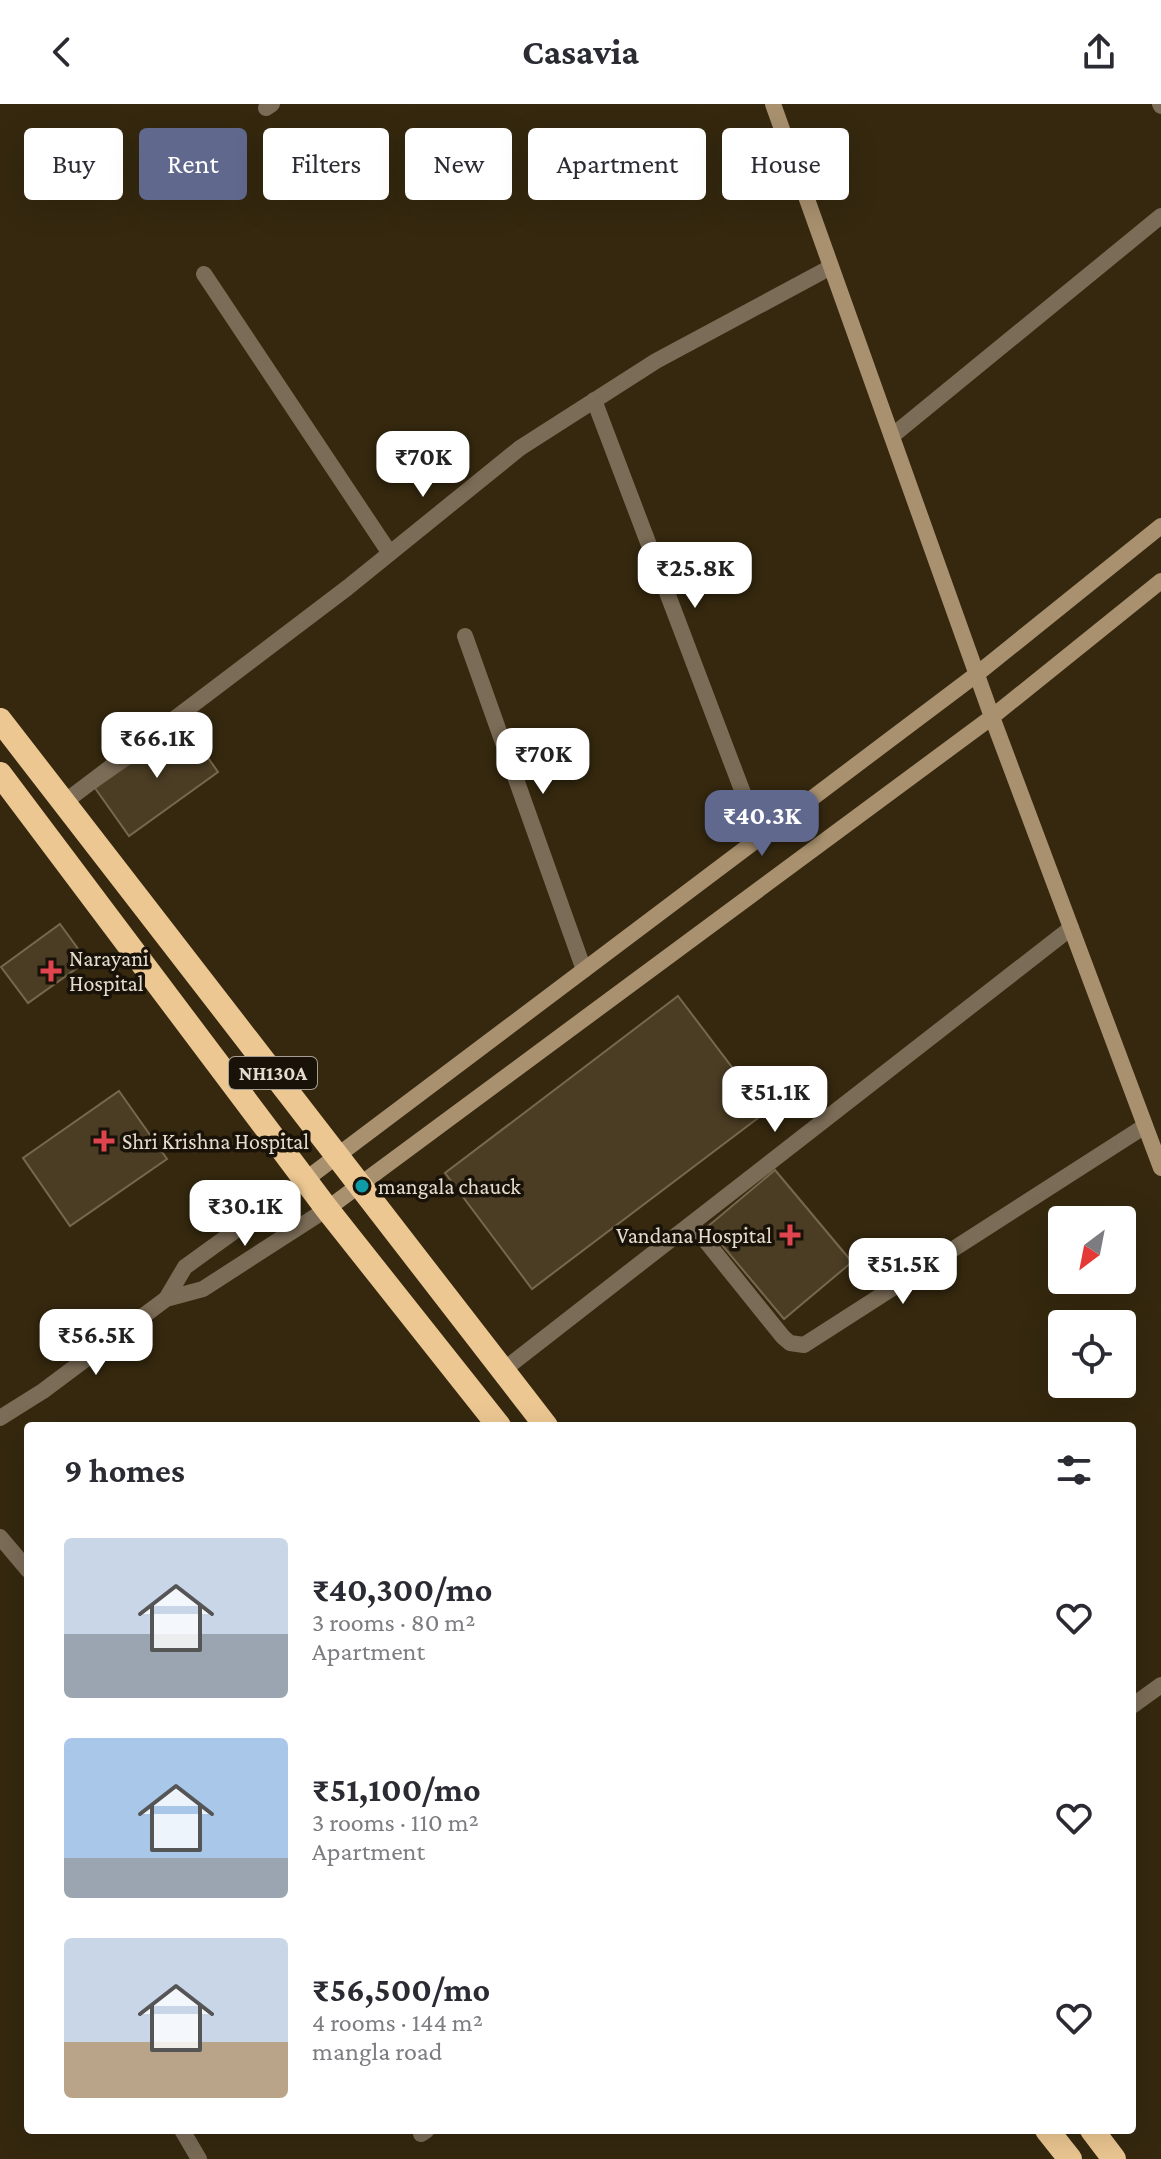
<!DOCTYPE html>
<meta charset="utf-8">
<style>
:root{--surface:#fff;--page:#f7f7f7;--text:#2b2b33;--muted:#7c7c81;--accent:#61688d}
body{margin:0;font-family:"Crimson Pro",serif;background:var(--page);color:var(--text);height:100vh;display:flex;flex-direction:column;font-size:30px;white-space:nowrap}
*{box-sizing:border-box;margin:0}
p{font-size:26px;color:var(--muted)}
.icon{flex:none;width:44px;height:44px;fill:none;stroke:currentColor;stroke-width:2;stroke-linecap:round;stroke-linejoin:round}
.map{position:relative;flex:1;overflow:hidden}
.side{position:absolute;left:24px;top:1318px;width:1112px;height:712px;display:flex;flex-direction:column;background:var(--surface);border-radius:8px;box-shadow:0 8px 32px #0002}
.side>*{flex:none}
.top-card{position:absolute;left:24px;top:24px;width:1114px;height:72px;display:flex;gap:16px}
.needle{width:52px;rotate:212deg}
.buttons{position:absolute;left:1048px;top:1102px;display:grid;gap:16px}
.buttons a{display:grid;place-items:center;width:88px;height:88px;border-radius:8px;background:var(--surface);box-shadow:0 8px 32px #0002;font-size:40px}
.price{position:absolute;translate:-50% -68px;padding:0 18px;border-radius:16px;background:#fff;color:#222;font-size:26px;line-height:52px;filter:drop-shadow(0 2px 4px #0008)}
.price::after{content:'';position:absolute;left:50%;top:48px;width:24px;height:18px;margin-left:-12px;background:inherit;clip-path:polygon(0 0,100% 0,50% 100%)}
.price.current{background:var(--accent);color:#fff}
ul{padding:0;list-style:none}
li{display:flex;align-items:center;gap:24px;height:200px;padding:0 40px}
li span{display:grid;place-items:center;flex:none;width:224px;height:160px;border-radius:8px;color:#555}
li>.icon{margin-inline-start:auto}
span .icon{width:96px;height:96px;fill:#fffc;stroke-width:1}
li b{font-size:34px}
h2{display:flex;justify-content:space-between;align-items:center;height:96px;padding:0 40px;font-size:34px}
.chip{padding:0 28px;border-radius:8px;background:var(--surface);box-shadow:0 8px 32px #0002;font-size:28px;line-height:72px}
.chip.current{background:var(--accent);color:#fff}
header{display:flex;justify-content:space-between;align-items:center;height:104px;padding:0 40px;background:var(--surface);font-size:36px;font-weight:700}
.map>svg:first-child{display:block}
</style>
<header><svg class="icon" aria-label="back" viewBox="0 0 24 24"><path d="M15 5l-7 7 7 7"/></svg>Casavia<svg class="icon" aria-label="share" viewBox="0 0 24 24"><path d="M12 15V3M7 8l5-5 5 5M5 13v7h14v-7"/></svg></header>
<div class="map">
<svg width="1161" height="2055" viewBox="0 0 1161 2055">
<rect width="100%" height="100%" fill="#35280f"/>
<path fill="#4b3d24" stroke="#77684d" stroke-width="2" d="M 185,621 L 218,668 L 129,732 L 95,684 Z
M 60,820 L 87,857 L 28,899 L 1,863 Z
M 678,892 L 766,1008 L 532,1185 L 445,1069 Z
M 119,987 L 167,1055 L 70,1122 L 23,1054 Z
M 775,1066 L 852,1158 L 784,1215 L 707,1123 Z"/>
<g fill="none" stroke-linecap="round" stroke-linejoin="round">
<path stroke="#7b6c57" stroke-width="16" d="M 1160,0 L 1161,2
M 266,4 L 272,0
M 204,170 L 389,448
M 594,296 L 759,731
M 892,332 L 1161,112
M 465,532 L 584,866
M 62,700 L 347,484 L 520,344 L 656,257 L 831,163
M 692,1120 L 783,1233 L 790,1239 L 804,1241 L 1145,1022
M 166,1195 L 185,1163 L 305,1076
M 502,1267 L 1071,824
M 0,1314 L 43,1287 L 166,1195 L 203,1185 L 327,1105
M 0,1433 L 28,1466
M 1132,1602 L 1161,1581
M 182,2026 L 199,2055
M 421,2030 L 427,2026"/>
<path stroke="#a9916f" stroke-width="16" d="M 773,0 L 992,613 L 1161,1064
M 305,1076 L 977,570 L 1161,422
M 327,1105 L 992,613 L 1161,477"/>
<path stroke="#ecc792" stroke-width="24" d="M 0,616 L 546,1322
M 0,670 L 327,1105 L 499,1322
M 1047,2026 L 1070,2055
M 1092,2026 L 1114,2055"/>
</g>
<g fill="#e0444e" stroke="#181208" stroke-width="3">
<path d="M47 855h8v8h8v8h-8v8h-8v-8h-8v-8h8z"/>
<path d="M100 1025h8v8h8v8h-8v8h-8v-8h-8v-8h8z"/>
<path d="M786 1119h8v8h8v8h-8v8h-8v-8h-8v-8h8z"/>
</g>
<circle fill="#0f9aa8" stroke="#181208" stroke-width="3" cx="362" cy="1082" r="8"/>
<g text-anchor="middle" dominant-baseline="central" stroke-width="7" stroke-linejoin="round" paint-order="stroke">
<rect fill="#181208" stroke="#a79f92" stroke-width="2" x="229" y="953" width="88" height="32" rx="6"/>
<g font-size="20" font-weight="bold" fill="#e4dccd">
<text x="273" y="969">NH130A</text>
</g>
<g font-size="22" fill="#e4dccd" stroke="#181208" text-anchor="start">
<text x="69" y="854">Narayani<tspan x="69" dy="25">Hospital</tspan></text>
<text x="122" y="1037">Shri Krishna Hospital</text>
<text x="378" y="1082">mangala chauck</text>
<text x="772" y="1131" text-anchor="end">Vandana Hospital</text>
</g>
</g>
</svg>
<div class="buttons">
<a><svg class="needle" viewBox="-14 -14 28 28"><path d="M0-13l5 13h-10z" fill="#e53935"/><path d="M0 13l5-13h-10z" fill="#7c7c81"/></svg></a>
<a><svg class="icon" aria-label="locate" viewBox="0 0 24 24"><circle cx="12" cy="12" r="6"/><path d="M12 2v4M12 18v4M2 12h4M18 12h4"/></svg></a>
</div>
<b class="price" style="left:423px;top:395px">₹70K</b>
<b class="price" style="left:695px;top:506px">₹25.8K</b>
<b class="price" style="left:157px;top:676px">₹66.1K</b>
<b class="price" style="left:543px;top:692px">₹70K</b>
<b class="price current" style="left:762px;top:754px">₹40.3K</b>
<b class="price" style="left:775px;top:1030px">₹51.1K</b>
<b class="price" style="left:245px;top:1144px">₹30.1K</b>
<b class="price" style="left:903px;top:1202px">₹51.5K</b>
<b class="price" style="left:96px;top:1273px">₹56.5K</b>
<div class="top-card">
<a class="chip">Buy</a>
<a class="chip current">Rent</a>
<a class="chip">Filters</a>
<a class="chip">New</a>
<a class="chip">Apartment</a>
<a class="chip">House</a>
</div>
<section class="side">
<h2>9 homes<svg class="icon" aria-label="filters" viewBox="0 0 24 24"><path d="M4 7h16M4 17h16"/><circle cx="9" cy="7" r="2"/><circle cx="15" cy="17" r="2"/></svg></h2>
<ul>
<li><span style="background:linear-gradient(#c9d6e8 60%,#9aa5b1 0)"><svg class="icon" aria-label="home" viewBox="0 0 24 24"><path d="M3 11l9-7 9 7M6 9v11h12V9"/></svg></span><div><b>₹40,300/mo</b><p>3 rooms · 80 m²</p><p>Apartment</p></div><svg class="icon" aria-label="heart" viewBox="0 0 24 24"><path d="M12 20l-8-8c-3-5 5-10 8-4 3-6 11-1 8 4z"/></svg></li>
<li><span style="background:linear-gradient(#a9c7e8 75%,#9aa5b1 0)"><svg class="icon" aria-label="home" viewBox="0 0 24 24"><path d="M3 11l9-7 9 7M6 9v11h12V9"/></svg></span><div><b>₹51,100/mo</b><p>3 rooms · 110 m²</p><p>Apartment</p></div><svg class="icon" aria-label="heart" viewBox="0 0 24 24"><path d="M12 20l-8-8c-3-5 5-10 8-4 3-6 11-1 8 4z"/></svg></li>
<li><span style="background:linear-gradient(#c9d6e8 65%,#b9a48a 0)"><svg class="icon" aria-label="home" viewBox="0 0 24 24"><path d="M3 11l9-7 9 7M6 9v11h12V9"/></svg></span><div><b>₹56,500/mo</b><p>4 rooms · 144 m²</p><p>mangla road</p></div><svg class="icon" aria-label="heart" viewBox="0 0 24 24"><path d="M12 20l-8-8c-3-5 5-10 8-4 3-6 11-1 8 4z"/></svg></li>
</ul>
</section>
</div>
